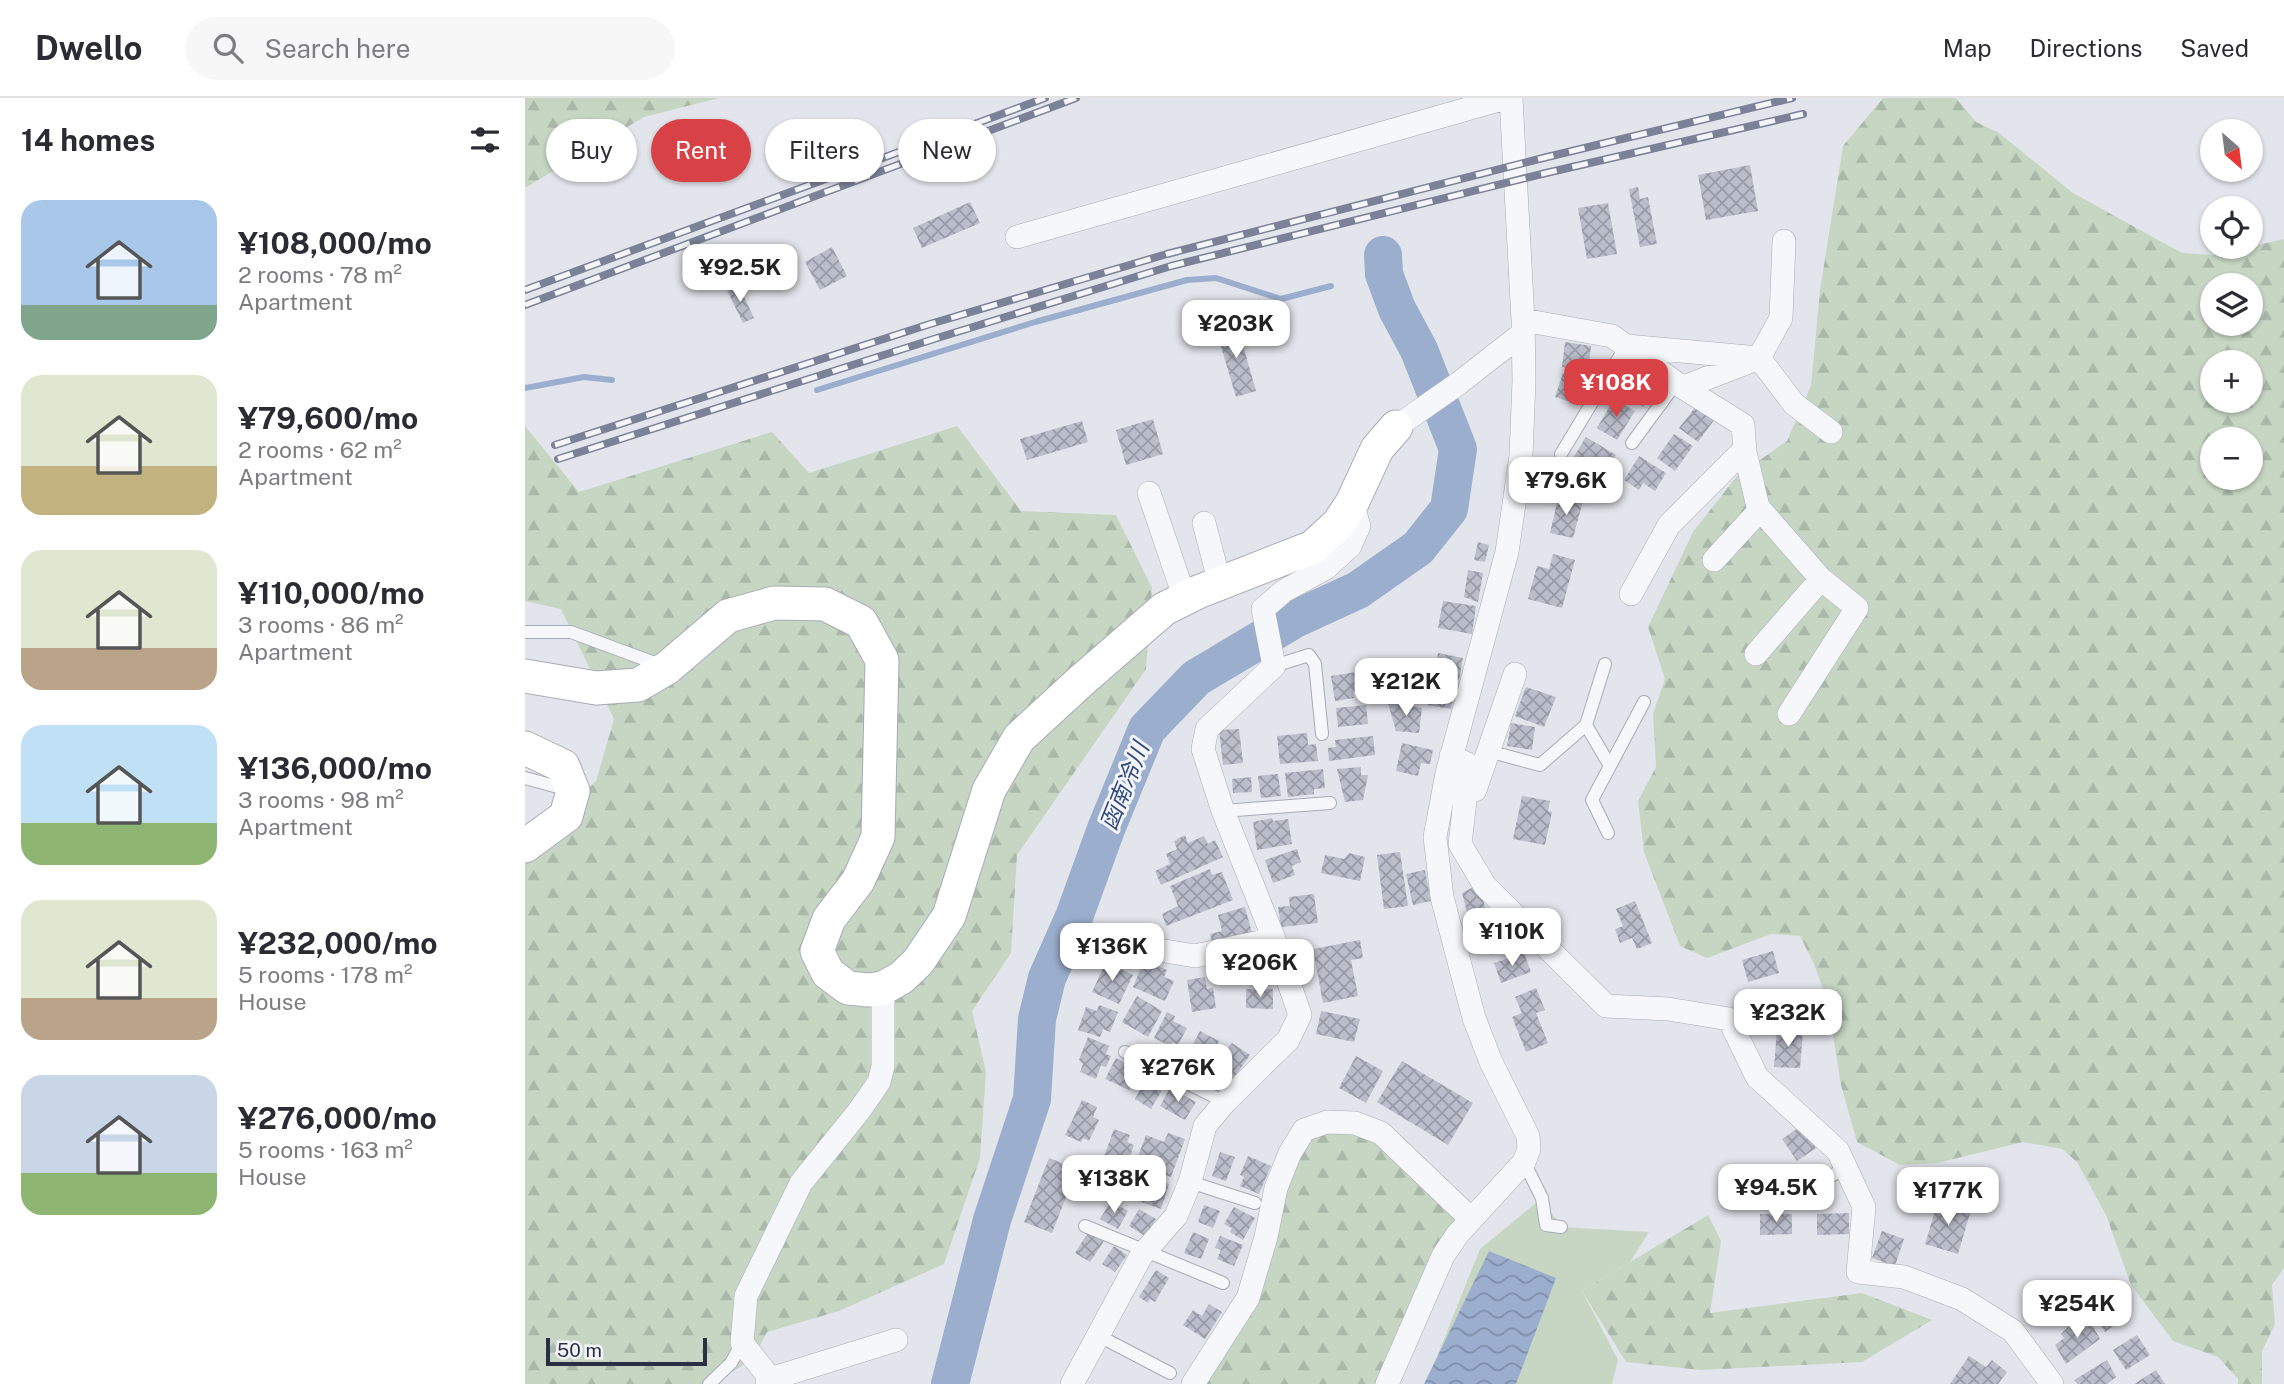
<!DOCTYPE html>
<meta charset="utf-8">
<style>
:root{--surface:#fff;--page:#f7f7f7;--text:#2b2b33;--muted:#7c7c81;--line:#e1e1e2;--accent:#d84146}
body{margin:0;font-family:"Public Sans","Noto Sans JP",sans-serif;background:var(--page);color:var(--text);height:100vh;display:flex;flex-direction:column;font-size:26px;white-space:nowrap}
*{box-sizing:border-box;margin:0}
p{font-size:23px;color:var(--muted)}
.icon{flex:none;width:38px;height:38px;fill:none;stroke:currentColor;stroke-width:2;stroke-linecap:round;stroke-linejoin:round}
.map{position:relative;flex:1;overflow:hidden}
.side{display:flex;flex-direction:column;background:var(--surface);width:525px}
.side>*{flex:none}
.top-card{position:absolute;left:21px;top:21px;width:665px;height:63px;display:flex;gap:14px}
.needle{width:46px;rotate:152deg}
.tools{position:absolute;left:1675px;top:21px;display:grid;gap:14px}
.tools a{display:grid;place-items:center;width:63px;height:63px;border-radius:50%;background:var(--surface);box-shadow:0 2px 5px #0004;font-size:35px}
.scale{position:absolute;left:21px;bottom:18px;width:161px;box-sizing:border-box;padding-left:7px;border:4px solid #293046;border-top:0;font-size:19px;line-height:24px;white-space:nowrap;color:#293046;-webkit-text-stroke:5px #f3f5f9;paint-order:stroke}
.price{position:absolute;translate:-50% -60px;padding:0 16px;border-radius:14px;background:#fff;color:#222;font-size:23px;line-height:46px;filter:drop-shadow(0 2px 4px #0008)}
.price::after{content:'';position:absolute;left:50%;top:42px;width:21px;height:16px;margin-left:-10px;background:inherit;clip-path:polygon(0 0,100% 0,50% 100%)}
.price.on{background:var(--accent);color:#fff}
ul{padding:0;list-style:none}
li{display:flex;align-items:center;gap:21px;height:175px;padding:0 21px}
li span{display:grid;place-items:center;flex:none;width:196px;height:140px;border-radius:21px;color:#555}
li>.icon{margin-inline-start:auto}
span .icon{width:84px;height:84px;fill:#fffc;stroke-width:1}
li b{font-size:30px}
h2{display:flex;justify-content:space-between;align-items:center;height:84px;padding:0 21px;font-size:30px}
.pill{padding:0 24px;border-radius:32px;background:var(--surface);box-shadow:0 2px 5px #0004;font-size:24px;line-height:63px}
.pill.on{background:var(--accent);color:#fff}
header{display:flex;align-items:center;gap:42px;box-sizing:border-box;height:98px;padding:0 35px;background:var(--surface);border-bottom:2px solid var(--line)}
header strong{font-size:33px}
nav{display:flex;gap:38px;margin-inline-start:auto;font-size:24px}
.search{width:490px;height:63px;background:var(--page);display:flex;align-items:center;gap:18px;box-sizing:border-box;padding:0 24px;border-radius:38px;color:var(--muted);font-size:26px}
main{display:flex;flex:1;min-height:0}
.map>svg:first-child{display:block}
</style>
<header>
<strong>Dwello</strong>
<div class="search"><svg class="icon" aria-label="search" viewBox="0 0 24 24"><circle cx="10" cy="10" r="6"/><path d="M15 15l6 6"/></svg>Search here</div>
<nav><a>Map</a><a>Directions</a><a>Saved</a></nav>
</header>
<main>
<section class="side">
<h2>14 homes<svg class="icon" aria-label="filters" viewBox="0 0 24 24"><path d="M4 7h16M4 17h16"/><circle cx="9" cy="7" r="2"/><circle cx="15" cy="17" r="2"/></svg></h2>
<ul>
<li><span style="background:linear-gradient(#a9c7e8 75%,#7fa58c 0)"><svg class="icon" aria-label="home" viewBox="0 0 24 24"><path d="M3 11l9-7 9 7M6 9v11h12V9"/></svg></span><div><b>¥108,000/mo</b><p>2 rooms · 78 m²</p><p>Apartment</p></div></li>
<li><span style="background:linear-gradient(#dfe7d0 65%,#c2b280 0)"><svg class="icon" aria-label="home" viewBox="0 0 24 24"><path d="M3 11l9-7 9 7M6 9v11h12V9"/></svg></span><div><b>¥79,600/mo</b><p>2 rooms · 62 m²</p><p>Apartment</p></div></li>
<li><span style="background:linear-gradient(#dfe7d0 70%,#b9a48a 0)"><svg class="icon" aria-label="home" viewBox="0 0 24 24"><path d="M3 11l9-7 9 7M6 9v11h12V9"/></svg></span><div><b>¥110,000/mo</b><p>3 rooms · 86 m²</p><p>Apartment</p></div></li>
<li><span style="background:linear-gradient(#bfe0f5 70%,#8fb573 0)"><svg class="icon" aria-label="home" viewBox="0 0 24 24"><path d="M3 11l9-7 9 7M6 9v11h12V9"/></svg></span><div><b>¥136,000/mo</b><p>3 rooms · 98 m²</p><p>Apartment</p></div></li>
<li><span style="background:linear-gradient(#dfe7d0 70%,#b9a48a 0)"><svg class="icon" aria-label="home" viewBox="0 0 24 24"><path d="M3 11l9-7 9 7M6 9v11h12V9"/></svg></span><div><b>¥232,000/mo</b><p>5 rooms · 178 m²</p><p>House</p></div></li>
<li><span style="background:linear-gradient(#c9d6e8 70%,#8fb573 0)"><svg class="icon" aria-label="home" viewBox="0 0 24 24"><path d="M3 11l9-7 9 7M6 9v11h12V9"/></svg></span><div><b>¥276,000/mo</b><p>5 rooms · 163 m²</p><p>House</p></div></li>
</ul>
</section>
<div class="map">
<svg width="1759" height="1286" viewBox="0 0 1759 1286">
<defs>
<pattern id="forest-firs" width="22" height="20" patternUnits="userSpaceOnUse" patternTransform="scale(1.75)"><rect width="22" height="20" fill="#c6d6c3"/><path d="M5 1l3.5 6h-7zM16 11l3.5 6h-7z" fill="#aab8a9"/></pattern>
<pattern id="water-waves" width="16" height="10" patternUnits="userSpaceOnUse" patternTransform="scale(1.75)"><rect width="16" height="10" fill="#9caece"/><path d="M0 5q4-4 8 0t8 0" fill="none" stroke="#7f8ea9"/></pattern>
<pattern id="building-cross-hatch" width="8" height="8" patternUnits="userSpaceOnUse" patternTransform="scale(1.75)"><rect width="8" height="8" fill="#babeca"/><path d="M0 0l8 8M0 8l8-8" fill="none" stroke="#979ba6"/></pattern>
</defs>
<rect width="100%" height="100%" fill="#e3e5ec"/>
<path fill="#c6d6c3" d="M 1017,1100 L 1036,1129 L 1124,1134 L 1105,1164 L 1057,1193 L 1093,1262 L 1087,1286 L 901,1286 L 955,1151 Z"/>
<path fill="url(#forest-firs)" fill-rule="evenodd" d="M 0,0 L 194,0 L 119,19 L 0,90 Z
M 1358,0 L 1431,0 L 1451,24 L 1474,35 L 1548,95 L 1657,155 L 1690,157 L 1759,141 L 1759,1170 L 1747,1187 L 1750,1226 L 1737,1253 L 1737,1286 L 1713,1286 L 1713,1281 L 1693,1259 L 1648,1243 L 1606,1187 L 1581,1117 L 1552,1064 L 1537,1051 L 1498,1044 L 1412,1065 L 1375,1067 L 1332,1044 L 1316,987 L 1303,905 L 1289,866 L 1275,838 L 1246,836 L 1182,860 L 1155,848 L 1119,754 L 1113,703 L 1131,669 L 1128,616 L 1140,581 L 1123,529 L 1168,434 L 1212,378 L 1262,343 L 1286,288 L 1295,192 L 1318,48 ZM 1687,187 L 1726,187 L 1726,226 L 1687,226 ZM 1687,264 L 1726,264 L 1726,303 L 1687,303 ZM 1687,341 L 1726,341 L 1726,380 L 1687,380 Z
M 0,328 L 54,394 L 247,334 L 284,375 L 432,328 L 496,413 L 591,417 L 627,490 L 621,571 L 492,757 L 486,855 L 447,913 L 461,974 L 455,1060 L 419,1166 L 314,1213 L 242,1234 L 228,1261 L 187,1286 L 0,1286 L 0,752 L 71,683 L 89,621 L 36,511 L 0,503 Z
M 792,1032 L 856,1035 L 938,1130 L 855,1286 L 667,1286 L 732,1184 L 764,1080 Z
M 1183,1117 L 1196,1143 L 1185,1215 L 1337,1195 L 1407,1222 L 1337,1264 L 1176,1272 L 1101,1264 L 1057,1193 Z"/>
<path fill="url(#water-waves)" d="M 964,1153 L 1031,1180 L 991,1286 L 899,1286 Z"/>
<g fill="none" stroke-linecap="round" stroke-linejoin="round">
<path stroke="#9caece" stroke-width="6" d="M 850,178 L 859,176
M 0,290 L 59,279 L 87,282
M 292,292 L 510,224 L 662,182 L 691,180 L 756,201 L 806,188"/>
<path stroke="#9caece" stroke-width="38" d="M 425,1286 L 467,1122 L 507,1001 L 512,921 L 522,880 L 549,819 L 581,731 L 622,631 L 671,580 L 770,521 L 833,492 L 893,450 L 924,411 L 933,351 L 894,252 L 872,211 L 859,176 L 858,157"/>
</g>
<path fill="url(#building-cross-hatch)" d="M 1225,67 L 1233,113 L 1181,122 L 1173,77 Z
M 1113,89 L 1115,101 L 1123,99 L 1132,146 L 1115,149 L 1104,91 Z
M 445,104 L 455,125 L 397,150 L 388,130 Z
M 1083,105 L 1092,156 L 1062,161 L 1053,110 Z
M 307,149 L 322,178 L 295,192 L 280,164 Z
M 213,186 L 229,220 L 218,225 L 202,192 Z
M 712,226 L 731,293 L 711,299 L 691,232 Z
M 1040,244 L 1066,248 L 1063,273 L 1037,269 Z
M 1103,269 L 1132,288 L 1118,309 L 1089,290 Z
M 1038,275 L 1057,281 L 1050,305 L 1030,299 Z
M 1089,301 L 1110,313 L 1092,342 L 1072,330 Z
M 1172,307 L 1190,321 L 1173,344 L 1154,330 Z
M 628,321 L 638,356 L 601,367 L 591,332 Z
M 557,323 L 563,344 L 502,362 L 495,341 Z
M 1149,336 L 1168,348 L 1150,373 L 1132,360 Z
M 1061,339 L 1091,357 L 1078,379 L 1048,360 Z
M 1114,358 L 1141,375 L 1130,393 L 1118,385 L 1114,392 L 1099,382 Z
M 1062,380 L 1076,392 L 1066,404 L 1052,392 Z
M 1034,397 L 1058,403 L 1048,440 L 1025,435 Z
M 953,444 L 964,447 L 960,464 L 949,462 Z
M 1028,456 L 1050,462 L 1037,510 L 1003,501 L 1012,468 L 1024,471 Z
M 943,472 L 958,475 L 953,504 L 939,499 Z
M 918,503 L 951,508 L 947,536 L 913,530 Z
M 913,555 L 938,560 L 934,582 L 909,577 Z
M 869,571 L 890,573 L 886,599 L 865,596 Z
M 838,573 L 840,592 L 828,594 L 829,600 L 810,603 L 806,578 Z
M 906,583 L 930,588 L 926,611 L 902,607 Z
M 1001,589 L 1031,599 L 1019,629 L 990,618 Z
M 863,605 L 897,610 L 894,635 L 871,633 Z
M 841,607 L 843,626 L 813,629 L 811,610 Z
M 986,625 L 1010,629 L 1007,652 L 982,648 Z
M 714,631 L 718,665 L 698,667 L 694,632 Z
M 782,635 L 783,647 L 791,646 L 793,663 L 755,666 L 752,638 Z
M 848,638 L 850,657 L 804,663 L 803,650 L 811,649 L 810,642 Z
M 877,645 L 908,652 L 905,666 L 896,665 L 893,678 L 871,673 Z
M 836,669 L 836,677 L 843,677 L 838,702 L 820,704 L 812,671 Z
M 798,671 L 800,690 L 789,691 L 789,696 L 763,699 L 760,675 Z
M 753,676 L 756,698 L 736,700 L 733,678 Z
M 726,679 L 727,694 L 708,695 L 707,681 Z
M 997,698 L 1025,703 L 1023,713 L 1027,714 L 1020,747 L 988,741 Z
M 747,720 L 748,723 L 763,721 L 767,746 L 732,752 L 728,724 Z
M 660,737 L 663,745 L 679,738 L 683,746 L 690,742 L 698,759 L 636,787 L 630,773 L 645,766 L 641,756 L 652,751 L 649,743 Z
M 772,751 L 776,764 L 767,768 L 770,777 L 748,785 L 740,762 Z
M 875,754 L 883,808 L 859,811 L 852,757 Z
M 824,755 L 840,759 L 835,783 L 796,775 L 800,757 L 819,761 Z
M 685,771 L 687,777 L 697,774 L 708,802 L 641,828 L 637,816 L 653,808 L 645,788 Z
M 900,772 L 906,803 L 888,807 L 881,776 Z
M 954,786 L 962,817 L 944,822 L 937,795 Z
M 789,796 L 793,825 L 756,829 L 753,809 L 765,808 L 764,799 Z
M 1110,803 L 1127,845 L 1112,851 L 1107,840 L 1095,845 L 1090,831 L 1098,828 L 1091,811 Z
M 720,809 L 727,835 L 697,844 L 696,840 L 687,843 L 685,836 L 697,833 L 693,817 Z
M 981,825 L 990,847 L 965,857 L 956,835 Z
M 835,842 L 838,860 L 826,862 L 833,898 L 798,905 L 788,851 Z
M 1248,853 L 1254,875 L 1223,884 L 1217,862 Z
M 999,855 L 1006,874 L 976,885 L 969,865 Z
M 730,859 L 732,876 L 695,880 L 694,863 Z
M 619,862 L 642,872 L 639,879 L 649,883 L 640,903 L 608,889 Z
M 581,864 L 608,877 L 594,906 L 567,894 Z
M 680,879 L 682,891 L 688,890 L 691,910 L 667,914 L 662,882 Z
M 1011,890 L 1020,912 L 1011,915 L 1023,945 L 1001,954 L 987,919 L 997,915 L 990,899 Z
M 721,891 L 748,891 L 748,911 L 721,910 Z
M 612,898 L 637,913 L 623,939 L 597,924 Z
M 574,907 L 593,914 L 585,934 L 578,931 L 575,939 L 553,932 L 561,909 L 572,913 Z
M 796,913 L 835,921 L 829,944 L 791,936 Z
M 642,914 L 650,918 L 648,923 L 662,930 L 653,947 L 648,944 L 645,948 L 629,940 Z
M 1252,932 L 1278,934 L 1275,970 L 1249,969 Z
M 675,933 L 694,943 L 678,971 L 660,961 Z
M 563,939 L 584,948 L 581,956 L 586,958 L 581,969 L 576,967 L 571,981 L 555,974 L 558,966 L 554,962 Z
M 707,945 L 725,957 L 706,984 L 688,971 Z
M 831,958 L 858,973 L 841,1005 L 814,990 Z
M 591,960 L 614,972 L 604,992 L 580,981 Z
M 877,963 L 948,1005 L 923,1047 L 852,1004 Z
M 623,977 L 640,987 L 626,1011 L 610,1001 Z
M 645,990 L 671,1004 L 660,1022 L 635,1008 Z
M 557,1002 L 572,1009 L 568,1019 L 574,1022 L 564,1043 L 558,1040 L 556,1044 L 540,1037 Z
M 1276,1028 L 1291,1050 L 1272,1063 L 1257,1041 Z
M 589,1031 L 605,1037 L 602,1044 L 609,1047 L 600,1072 L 577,1064 Z
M 643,1035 L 660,1041 L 646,1079 L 610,1066 L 621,1037 L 639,1044 Z
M 695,1054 L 710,1059 L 701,1083 L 687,1078 Z
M 723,1058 L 746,1068 L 734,1096 L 715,1088 L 719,1079 L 715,1077 Z
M 524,1060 L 552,1071 L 527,1135 L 499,1124 Z
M 565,1067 L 585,1077 L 573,1100 L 553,1090 Z
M 1233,1069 L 1260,1070 L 1259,1092 L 1232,1091 Z
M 616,1077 L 644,1086 L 636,1111 L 599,1098 L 604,1084 L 613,1086 Z
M 586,1103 L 603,1113 L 593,1131 L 575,1121 Z
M 1413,1103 L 1446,1112 L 1433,1156 L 1400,1146 Z
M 679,1107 L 695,1113 L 688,1130 L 673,1124 Z
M 709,1109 L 730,1120 L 718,1142 L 705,1134 L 707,1130 L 699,1126 Z
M 614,1111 L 631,1121 L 620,1138 L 604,1128 Z
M 1324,1115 L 1324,1136 L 1292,1137 L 1292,1116 Z
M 1235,1116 L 1267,1116 L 1267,1136 L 1235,1137 Z
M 564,1133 L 579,1143 L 565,1164 L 550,1155 Z
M 1357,1133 L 1379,1141 L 1370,1168 L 1347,1160 Z
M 668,1134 L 684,1141 L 676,1161 L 659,1155 Z
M 695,1138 L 718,1147 L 709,1168 L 692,1161 L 696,1152 L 690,1150 Z
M 589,1148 L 602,1157 L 590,1174 L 577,1166 Z
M 631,1172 L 644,1180 L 630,1204 L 625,1201 L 623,1205 L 614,1199 Z
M 1591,1202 L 1602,1218 L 1580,1234 L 1569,1218 Z
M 684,1206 L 697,1214 L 680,1241 L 658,1227 L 668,1212 L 677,1218 Z
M 1562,1218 L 1575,1241 L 1541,1266 L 1530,1247 L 1539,1240 L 1536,1236 L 1542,1230 Z
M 1612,1237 L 1625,1257 L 1601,1272 L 1588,1252 Z
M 1444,1258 L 1461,1269 L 1467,1262 L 1482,1274 L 1473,1286 L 1425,1286 Z
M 1582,1262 L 1591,1279 L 1582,1286 L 1553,1286 L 1549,1282 Z
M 1631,1272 L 1640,1286 L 1609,1286 Z"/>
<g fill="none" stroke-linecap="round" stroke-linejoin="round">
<defs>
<path id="lane" d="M 1107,345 L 1151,285
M 1036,356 L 1101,248
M 0,534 L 46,534 L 135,567
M 749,568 L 784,557 L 790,566 L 797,636
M 1061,627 L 1085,668
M 963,653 L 1015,667 L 1061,627 L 1080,566
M 0,680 L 44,692
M 698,713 L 805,705
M 1083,735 L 1067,702 L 1119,604
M 1204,921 L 1232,912
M 600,954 L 700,1004
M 999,1064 L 1017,1100 L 1021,1127 L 1036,1129
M 665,1084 L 730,1105
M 1274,1095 L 1321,1070
M 560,1128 L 698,1185
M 574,1238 L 645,1275
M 184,1286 L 206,1265 L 217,1245"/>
<path id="street" d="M 492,139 L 981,0
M 998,222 L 1087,238 L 1151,285 L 1218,327 L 1220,354 L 1233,409 L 1296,481 L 1332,510 L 1264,616
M 1101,248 L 1234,260 L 1269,306 L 1306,334
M 1159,289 L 1234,260 L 1256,220 L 1259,143
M 871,329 L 934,285 L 998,235
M 624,395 L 660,501
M 679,425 L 695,486
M 1189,462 L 1235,412
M 1106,496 L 1144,427 L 1220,351
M 1231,556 L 1296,481
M 926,658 L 944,667 L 935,746 L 960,788 L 1081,908 L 1143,911 L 1204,921 L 1232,979 L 1313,1053 L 1339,1109 L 1333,1174 L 1379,1179 L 1437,1201 L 1488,1233 L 1527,1286
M 950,692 L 990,576
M 634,852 L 670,858 L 749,841
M 242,1282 L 371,1242
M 243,1286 L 241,1275 L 217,1245 L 221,1198 L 276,1085 L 334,1013 L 354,984 L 358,968 L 358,890
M 547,1286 L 616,1158 L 651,1118 L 665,1084 L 680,1028 L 700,1004 L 763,942 L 775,917 L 749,841 L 698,713 L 678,651 L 682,631 L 749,568 L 738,511 L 759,493 L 801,470 L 825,448 L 834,428 L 827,405
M 668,1286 L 723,1200 L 741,1139 L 751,1090 L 765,1055 L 779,1032 L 802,1024 L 830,1025 L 856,1035 L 946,1121
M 862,1286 L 918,1158 L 932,1137 L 999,1064 L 1004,1051 L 1003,1038 L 966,964 L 949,920 L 917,799 L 910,739 L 922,675 L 982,454 L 996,358 L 999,283 L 998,222 L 986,0"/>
<path id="secondary" d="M 0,578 L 71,590 L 113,587 L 142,570 L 203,518 L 249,505 L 300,506 L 336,524 L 357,562 L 353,739 L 333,783 L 304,821 L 292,853 L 303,875 L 323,890 L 344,892 L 358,890 L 376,880 L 393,864 L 424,818 L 464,692 L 494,640 L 556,583 L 639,511 L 673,494 L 788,449 L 813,426 L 827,405 L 852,351 L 871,329
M 0,650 L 38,668 L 48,693 L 41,718 L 0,748"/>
</defs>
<use href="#lane" stroke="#a7abb7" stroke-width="14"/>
<use href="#street" stroke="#a7abb7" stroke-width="24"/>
<use href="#secondary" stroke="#a7abb7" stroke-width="35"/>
<use href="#lane" stroke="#f6f7fa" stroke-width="12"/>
<use href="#street" stroke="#f6f7fa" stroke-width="23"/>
<use href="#secondary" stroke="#fff" stroke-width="33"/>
<defs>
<path id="rail" d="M 0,192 L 520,0
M 0,207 L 551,0
M 30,347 L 405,226 L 642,156 L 1018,60 L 1267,0
M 33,361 L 409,241 L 646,168 L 1021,75 L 1278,16"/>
</defs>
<use href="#rail" stroke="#7b8297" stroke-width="8"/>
<use href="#rail" stroke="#f3f5f9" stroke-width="5" stroke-dasharray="16" stroke-linecap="butt"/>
</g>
<g text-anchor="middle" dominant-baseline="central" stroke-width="6" stroke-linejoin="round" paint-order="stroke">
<g font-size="23" font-style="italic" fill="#30497d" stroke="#f3f5f9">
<text transform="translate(599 688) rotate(-68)">函南冷川</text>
</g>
</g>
</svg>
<div class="tools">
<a><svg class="needle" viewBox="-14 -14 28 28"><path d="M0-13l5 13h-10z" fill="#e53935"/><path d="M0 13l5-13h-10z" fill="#7c7c81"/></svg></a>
<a><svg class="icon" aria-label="locate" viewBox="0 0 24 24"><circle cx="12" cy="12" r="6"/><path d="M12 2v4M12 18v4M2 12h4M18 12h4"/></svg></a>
<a><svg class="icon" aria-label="layers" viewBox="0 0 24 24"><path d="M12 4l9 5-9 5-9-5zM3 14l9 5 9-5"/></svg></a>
<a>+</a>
<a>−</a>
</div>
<div class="scale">50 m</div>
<b class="price" style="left:215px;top:206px">¥92.5K</b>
<b class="price" style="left:711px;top:262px">¥203K</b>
<b class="price on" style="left:1091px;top:321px">¥108K</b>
<b class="price" style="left:1041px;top:419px">¥79.6K</b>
<b class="price" style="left:881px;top:620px">¥212K</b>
<b class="price" style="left:987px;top:870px">¥110K</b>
<b class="price" style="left:587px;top:885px">¥136K</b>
<b class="price" style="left:735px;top:901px">¥206K</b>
<b class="price" style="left:1263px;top:951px">¥232K</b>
<b class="price" style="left:653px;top:1006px">¥276K</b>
<b class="price" style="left:589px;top:1117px">¥138K</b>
<b class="price" style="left:1251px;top:1126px">¥94.5K</b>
<b class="price" style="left:1423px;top:1129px">¥177K</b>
<b class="price" style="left:1552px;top:1242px">¥254K</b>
<div class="top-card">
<a class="pill">Buy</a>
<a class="pill on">Rent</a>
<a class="pill">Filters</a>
<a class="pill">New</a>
</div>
</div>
</main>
